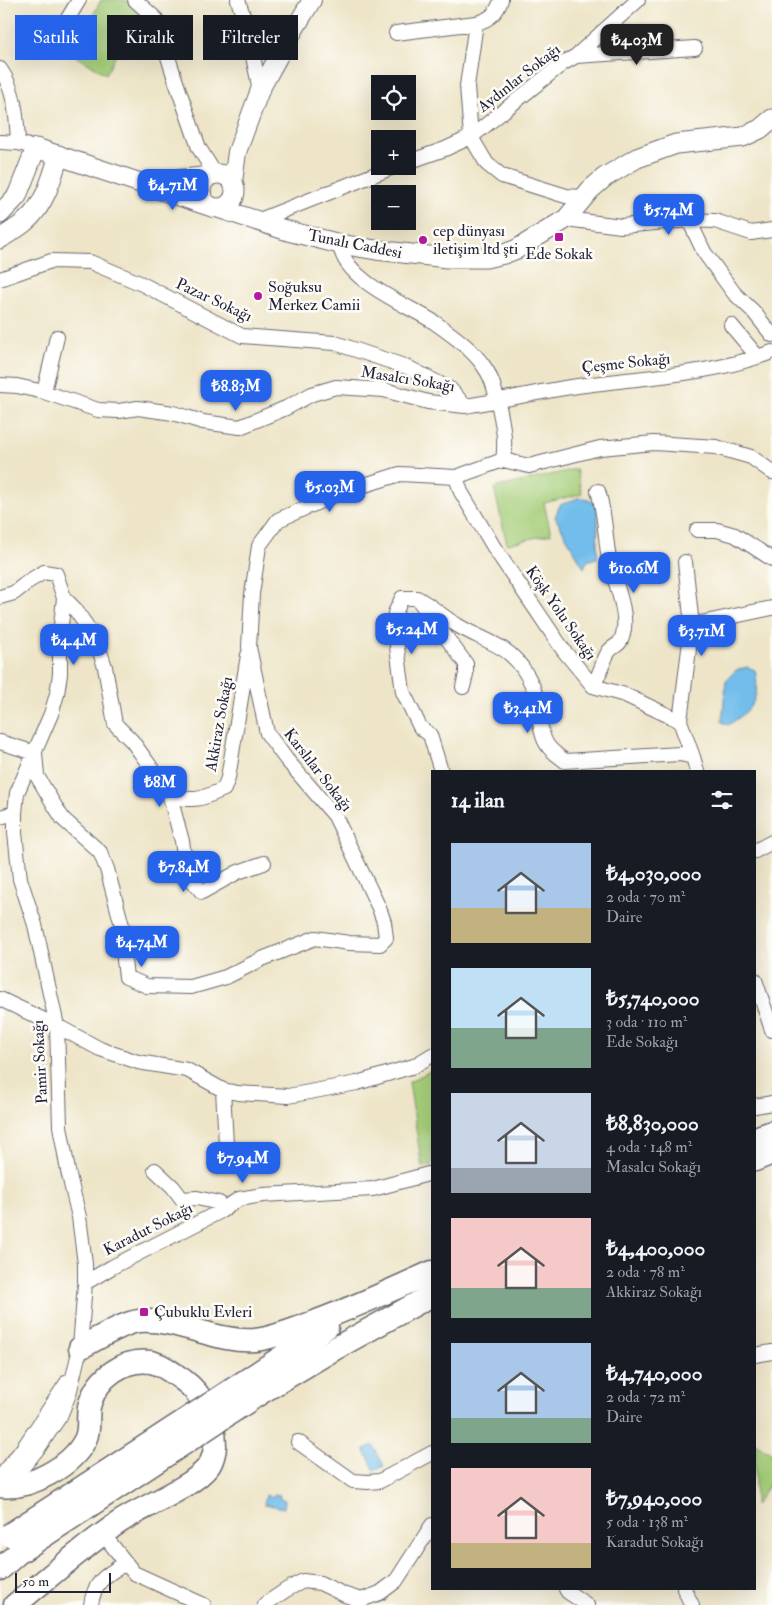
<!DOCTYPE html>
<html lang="tr">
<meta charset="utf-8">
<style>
:root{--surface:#171b24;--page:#20242c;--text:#f1f3f6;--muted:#9ea1a6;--accent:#2563eb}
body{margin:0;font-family:"IM FELL Double Pica",serif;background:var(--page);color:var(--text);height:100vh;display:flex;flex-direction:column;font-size:19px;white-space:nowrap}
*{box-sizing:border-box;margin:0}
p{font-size:16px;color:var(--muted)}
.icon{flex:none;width:28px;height:28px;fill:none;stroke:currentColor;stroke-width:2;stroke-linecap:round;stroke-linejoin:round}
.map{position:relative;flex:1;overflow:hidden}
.details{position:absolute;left:431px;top:770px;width:325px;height:820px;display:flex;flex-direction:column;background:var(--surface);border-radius:0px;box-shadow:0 5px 20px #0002}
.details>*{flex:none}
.top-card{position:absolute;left:15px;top:15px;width:341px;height:45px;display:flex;gap:10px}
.controls{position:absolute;left:371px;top:75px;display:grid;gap:10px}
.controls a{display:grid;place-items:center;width:45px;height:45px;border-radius:0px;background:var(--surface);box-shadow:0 5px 20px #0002;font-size:25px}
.scale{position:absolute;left:15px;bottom:12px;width:96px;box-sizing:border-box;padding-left:5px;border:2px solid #22223b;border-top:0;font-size:14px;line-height:18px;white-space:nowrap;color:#22223b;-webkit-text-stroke:4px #fdfcf7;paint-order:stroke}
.price{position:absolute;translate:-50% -42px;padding:0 11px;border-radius:10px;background:var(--accent);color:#fff;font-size:16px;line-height:32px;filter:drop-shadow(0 1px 2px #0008)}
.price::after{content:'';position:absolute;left:50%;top:30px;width:15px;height:11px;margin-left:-8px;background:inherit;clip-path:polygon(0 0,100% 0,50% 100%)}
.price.active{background:#222;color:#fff}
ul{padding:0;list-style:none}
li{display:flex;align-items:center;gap:15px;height:125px;padding:0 20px}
li span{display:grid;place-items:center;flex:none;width:140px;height:100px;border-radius:0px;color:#555}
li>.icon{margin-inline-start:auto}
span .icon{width:60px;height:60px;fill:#fffc;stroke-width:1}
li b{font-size:21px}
h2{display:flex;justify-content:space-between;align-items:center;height:60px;padding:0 20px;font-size:21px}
.chip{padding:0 18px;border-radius:0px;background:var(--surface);box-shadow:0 5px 20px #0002;font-size:18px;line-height:45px}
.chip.active{background:var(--accent);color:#fff}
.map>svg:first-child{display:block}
</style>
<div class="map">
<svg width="772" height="1605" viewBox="0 0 772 1605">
<rect width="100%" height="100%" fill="#fdfcf7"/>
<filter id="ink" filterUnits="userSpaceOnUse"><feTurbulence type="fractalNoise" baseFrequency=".02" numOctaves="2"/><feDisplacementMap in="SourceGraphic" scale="10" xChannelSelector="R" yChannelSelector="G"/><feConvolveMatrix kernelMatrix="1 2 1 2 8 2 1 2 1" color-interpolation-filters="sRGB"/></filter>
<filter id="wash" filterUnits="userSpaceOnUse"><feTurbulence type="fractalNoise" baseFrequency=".0096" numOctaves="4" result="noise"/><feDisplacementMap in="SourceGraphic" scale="20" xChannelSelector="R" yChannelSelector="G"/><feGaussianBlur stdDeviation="1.12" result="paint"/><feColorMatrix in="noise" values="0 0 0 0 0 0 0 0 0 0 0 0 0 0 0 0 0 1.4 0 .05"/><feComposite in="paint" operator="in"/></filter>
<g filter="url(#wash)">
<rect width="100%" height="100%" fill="#eee5c8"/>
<path fill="#a4cd78" stroke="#63785a" d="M 101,0 L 124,0 L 141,9 L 106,74 L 72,54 Z
M 576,469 L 582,494 L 544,503 L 551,534 L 507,544 L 494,488 Z
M 432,1070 L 432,1165 L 422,1168 L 409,1082 Z
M 755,1443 L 772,1454 L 772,1480 L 755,1506 Z"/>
<path fill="#72bdeb" stroke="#4a7093" d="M 578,498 L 588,499 L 596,504 L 598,518 L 597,558 L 587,561 L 584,568 L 555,517 L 560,505 Z
M 747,667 L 755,670 C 761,699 751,711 728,725 L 722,722 L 726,680 L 736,670 Z
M 373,1445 L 384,1466 L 375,1471 L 364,1449 Z
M 274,1494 L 280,1495 L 279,1498 L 285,1500 L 284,1508 L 264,1504 L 266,1495 L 273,1497 Z"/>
</g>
<g filter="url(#ink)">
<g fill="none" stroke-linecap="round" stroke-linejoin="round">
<defs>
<path id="minor" d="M 135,0 L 156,19 L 175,79 L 199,148 L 215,174
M 238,0 L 247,28 L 260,90
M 501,0 C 497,13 490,20 476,23 L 467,86 L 471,137 L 487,164 L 502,176 L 566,196 L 583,197
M 396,33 L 476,23
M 56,38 L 79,0
M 576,56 L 695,48
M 0,69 C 15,89 17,118 18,143
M 0,142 L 18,143 L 26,145
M 408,162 L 445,149 L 471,137 L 562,64 L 576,56 L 638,0
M 566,219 L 621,226 L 689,220 L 715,221 L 751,233 L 772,230
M 689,220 L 704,252 L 734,293 L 753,311 L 772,335
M 257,221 L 396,166
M 0,279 L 51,261 L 90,262 L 142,284 L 242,336 L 335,343 L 407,367 L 450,389 L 465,406 C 506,400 545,390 585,385 C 650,376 710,375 772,352
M 731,325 L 757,356
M 0,385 L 17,386 L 44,392 L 98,410 L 119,411 L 138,408 L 173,413 L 203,422 L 240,427 L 286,408 L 312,394 L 336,387 L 384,390 L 428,402 L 465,406
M 44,392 L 57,337
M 503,460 L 529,466 L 600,448 L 654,443 L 716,447 L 751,457 L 772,472
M 456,477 L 461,492 L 495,549 L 564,651 L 593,686 L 625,695 L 680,721
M 697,530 L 717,530 L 735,535 L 772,559
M 685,562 L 692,625 L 680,721 L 693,757
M 0,597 L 14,593 L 29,581 L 44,572 L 56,574 L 64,598 L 60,634 L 60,674 L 57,694 L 51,714 L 17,793 L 15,813 L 15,833 L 20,879 L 35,925 L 57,1026 L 60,1126 L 68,1171 L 79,1217 L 85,1264 L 85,1283 L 80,1348 L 69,1394 L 60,1416 L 39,1447 L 6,1488
M 64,598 L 75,609 L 96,640 L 105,667 L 115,724 L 132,741 L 163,784 L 170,797 C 197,801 199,800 224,789 L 228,778 L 248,655
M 417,598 C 430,605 440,614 452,622 C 487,645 513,641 533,687 C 539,701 538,734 548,746 C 552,752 559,756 565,761 L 680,754 L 693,757 L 697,771
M 692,625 L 772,608
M 593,686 C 600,675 603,660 609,651 C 615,644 620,647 623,634 C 629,614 614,580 609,559 C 605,536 605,513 598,491
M 0,742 L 35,753
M 35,753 L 37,776 L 53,803 L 63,819 L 100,852 L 107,869 L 124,933 L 124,960 L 126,977 L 147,986 L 191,987 L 226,977 L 262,959 L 315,938 L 349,943 L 380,944 L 386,938 L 384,922 L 379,908 L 335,816 L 286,759 L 267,733 L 249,647 L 252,594 L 259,546 L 278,520 L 339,493 L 400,474 L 456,477 L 503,460 C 506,441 503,426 499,407 C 495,392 493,378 483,365 C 471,348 451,334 434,322 C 408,305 343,281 340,244
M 441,771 L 430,735 L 420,727 L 403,692 L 396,639 L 395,613 L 402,598 L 417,598 L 466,664 L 466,674 L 463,687
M 170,797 L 182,841 L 186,869 L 188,875 L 202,892 L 238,872 L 264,863
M 0,817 L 15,813
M 755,851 L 772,842
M 755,980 L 772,1030
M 0,999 L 57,1026 L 100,1049 L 138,1062 L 187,1070 L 223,1090 L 238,1093 L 288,1096 L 357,1083 L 414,1066 L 432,1055
M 223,1090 L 227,1162
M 755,1106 L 772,1103
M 155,1170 L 173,1187 L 182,1199 L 197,1198 L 219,1203 L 221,1211
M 85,1283 L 112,1267 L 221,1211 L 239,1199 L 263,1195 L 373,1189 L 432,1173
M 755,1355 L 772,1352
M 298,1442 L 353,1481 L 368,1482 L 380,1481 L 432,1453
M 0,1478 L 24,1447 L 68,1381
M 103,1534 L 134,1573 L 204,1605
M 566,1589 L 568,1592 L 587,1605
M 684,1589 L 692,1605
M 91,1605 C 94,1581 107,1574 126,1563
M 264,1605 L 286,1590 L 303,1581 L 320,1583 L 345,1595 L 361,1600 L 380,1593 L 396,1581 L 432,1525"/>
<path id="tertiary" d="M 233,182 L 237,152 L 260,90 L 283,48 L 312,0"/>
<path id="secondary" d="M201 191a17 17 0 1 1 34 0a17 17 0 1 1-34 0Z
M 149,183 L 210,176
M 218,208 L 288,231 L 340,244 L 376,250 L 447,258 L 486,258 L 504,254 L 517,249 L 566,219 L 590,190 L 605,177 L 637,158 L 676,144 L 743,137 L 760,129 L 772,119
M 0,214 L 17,196 L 36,148 L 212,207
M 0,239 C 8,233 18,228 26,221 C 45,205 52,178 59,155"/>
<path id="trunk" d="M 755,1138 L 772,1132
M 755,1160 L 772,1153
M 80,1348 C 93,1341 125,1322 139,1321 C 178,1318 216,1343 255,1340 C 272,1338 290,1331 306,1325 C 349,1310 391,1290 432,1272
M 253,1376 L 327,1327
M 262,1392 L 336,1348 L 432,1295
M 0,1486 C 29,1490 72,1466 85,1440 C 91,1429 86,1414 90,1403 C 98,1378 123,1358 151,1362 C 162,1364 174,1374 183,1380 C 204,1395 215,1421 215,1446 C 215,1452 212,1462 208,1467 C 190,1489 143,1506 118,1523 C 82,1548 49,1577 15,1605
M 0,1569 L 18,1553"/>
</defs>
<use href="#minor" stroke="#69666c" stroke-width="16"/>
<use href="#tertiary" stroke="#69666c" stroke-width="20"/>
<use href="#secondary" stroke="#69666c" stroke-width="21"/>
<use href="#trunk" stroke="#69666c" stroke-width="25"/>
<use href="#minor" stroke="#fff" stroke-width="14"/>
<use href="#tertiary" stroke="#fff" stroke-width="18"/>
<use href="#secondary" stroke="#fff" stroke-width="19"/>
<use href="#trunk" stroke="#fff" stroke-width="22"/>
<defs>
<path id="trunk-bridge" d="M 9,1535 L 253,1376
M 18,1553 L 262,1392"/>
</defs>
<use href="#trunk-bridge" stroke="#69666c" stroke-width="25" stroke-linecap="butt"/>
<use href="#trunk-bridge" stroke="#fff" stroke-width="22"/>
</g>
</g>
<g fill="#b5179e" stroke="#fdfcf7" stroke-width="2">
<rect x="554" y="232" width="10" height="10" rx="2.5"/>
<circle cx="423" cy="240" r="5"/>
<circle cx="258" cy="296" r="5"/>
<rect x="139" y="1307" width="10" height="10" rx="2.5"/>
</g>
<g text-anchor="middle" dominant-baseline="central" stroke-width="5" stroke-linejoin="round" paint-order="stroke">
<g font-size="16" fill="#22223b" stroke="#fdfcf7">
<text transform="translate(519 78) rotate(-38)">Aydınlar Sokağı</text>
<text transform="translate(355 244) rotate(11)">Tunalı Caddesi</text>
<text transform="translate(214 300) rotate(25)">Pazar Sokağı</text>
<text transform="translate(626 363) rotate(-6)">Çeşme Sokağı</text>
<text transform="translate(408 379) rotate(9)">Masalcı Sokağı</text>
<text transform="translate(561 613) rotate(55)">Köşk Yolu Sokağı</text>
<text transform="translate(219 724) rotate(-80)">Akkiraz Sokağı</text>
<text transform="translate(318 770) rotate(52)">Karslılar Sokağı</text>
<text transform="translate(40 1062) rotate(-93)">Pamir Sokağı</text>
<text transform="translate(148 1229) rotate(-27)">Karadut Sokağı</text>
</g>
<g font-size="16" fill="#22223b" stroke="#fdfcf7" text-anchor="start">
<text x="433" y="231">cep dünyası<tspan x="433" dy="18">iletişim ltd şti</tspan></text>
<text x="559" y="254" text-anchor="middle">Ede Sokak</text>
<text x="268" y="287">Soğuksu<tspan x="268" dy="18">Merkez Camii</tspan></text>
<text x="154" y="1312">Çubuklu Evleri</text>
</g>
</g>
</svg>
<div class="controls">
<a><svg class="icon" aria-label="locate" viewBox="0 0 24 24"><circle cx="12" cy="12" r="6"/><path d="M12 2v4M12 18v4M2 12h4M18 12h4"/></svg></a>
<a>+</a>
<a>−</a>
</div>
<div class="scale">50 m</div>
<b class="price active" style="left:637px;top:66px">₺4.03M</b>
<b class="price" style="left:173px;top:211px">₺4.71M</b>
<b class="price" style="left:669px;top:236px">₺5.74M</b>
<b class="price" style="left:236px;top:412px">₺8.83M</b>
<b class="price" style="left:330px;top:513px">₺5.03M</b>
<b class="price" style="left:634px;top:594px">₺10.6M</b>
<b class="price" style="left:412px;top:655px">₺5.24M</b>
<b class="price" style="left:702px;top:657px">₺3.71M</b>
<b class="price" style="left:74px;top:666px">₺4.4M</b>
<b class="price" style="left:528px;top:734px">₺3.41M</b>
<b class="price" style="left:160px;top:808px">₺8M</b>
<b class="price" style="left:184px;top:893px">₺7.84M</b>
<b class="price" style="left:142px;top:968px">₺4.74M</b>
<b class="price" style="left:243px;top:1184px">₺7.94M</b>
<div class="top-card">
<a class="chip active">Satılık</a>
<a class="chip">Kiralık</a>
<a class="chip">Filtreler</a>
</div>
<section class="details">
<h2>14 ilan<svg class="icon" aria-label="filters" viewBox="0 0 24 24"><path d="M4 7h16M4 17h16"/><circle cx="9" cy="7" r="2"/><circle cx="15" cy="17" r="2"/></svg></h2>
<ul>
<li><span style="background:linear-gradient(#a9c7e8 65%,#c2b280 0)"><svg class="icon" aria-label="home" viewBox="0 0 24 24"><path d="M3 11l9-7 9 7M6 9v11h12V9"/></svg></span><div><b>₺4,030,000</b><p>2 oda · 70 m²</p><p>Daire</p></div></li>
<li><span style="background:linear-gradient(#bfe0f5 60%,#7fa58c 0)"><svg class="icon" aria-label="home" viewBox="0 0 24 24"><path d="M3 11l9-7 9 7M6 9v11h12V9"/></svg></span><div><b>₺5,740,000</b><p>3 oda · 110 m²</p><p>Ede Sokağı</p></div></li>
<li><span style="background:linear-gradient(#c9d6e8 75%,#9aa5b1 0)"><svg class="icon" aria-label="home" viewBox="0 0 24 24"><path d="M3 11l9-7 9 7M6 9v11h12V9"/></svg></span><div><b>₺8,830,000</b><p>4 oda · 148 m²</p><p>Masalcı Sokağı</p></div></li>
<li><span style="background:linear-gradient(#f6c9c9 70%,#7fa58c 0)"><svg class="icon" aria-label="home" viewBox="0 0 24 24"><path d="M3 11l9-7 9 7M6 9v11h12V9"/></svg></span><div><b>₺4,400,000</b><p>2 oda · 78 m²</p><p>Akkiraz Sokağı</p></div></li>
<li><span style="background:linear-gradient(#a9c7e8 75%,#7fa58c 0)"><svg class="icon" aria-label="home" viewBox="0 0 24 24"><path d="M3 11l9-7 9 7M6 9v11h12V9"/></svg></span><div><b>₺4,740,000</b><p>2 oda · 72 m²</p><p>Daire</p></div></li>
<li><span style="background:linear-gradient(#f6c9c9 75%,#c2b280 0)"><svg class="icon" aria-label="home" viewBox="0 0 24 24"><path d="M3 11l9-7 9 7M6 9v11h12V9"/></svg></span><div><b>₺7,940,000</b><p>5 oda · 138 m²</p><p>Karadut Sokağı</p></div></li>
</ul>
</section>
</div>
